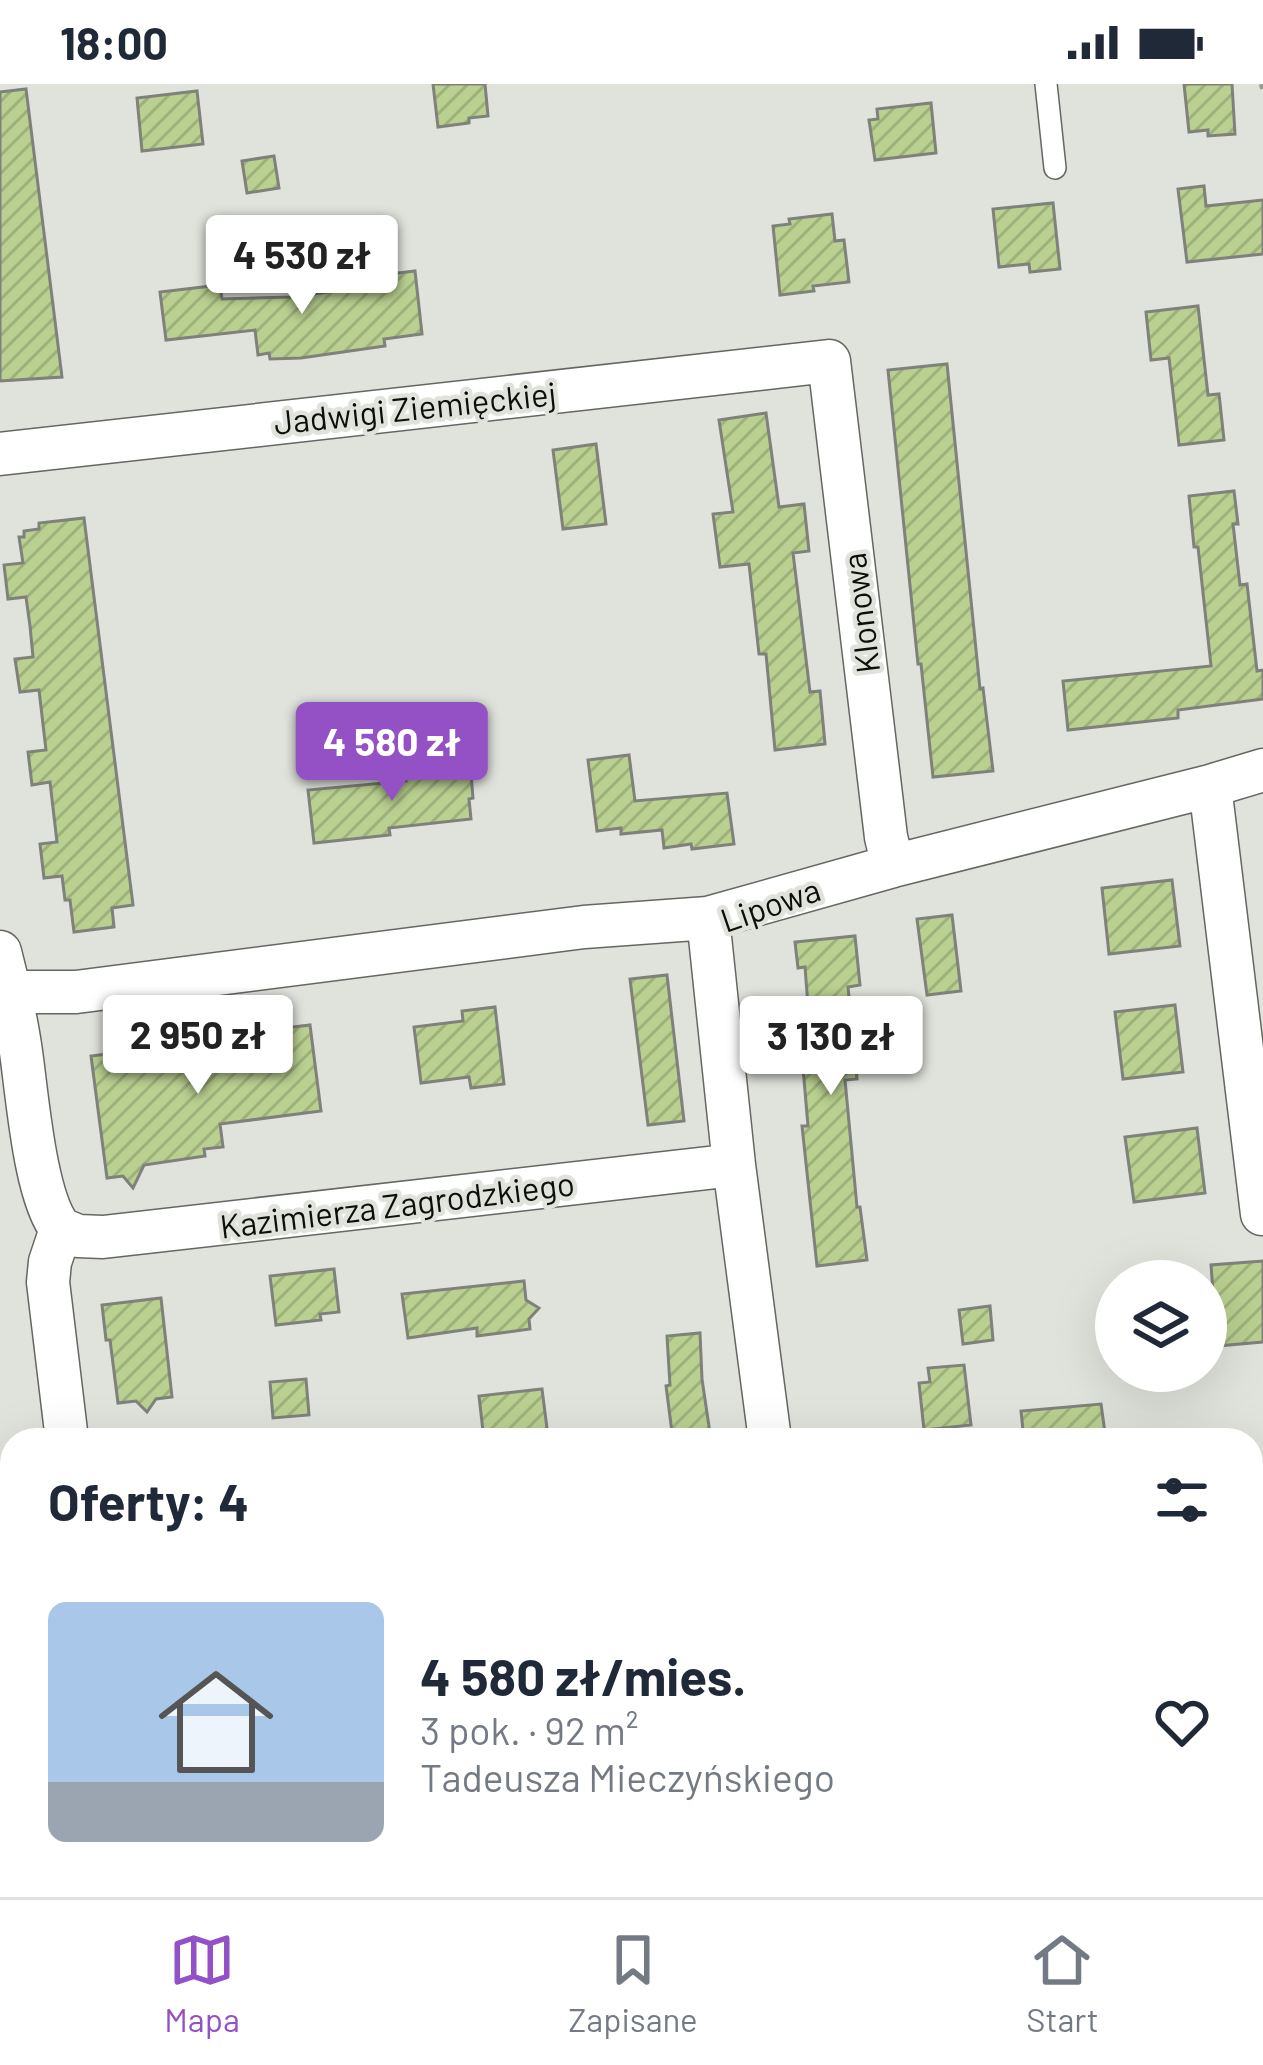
<!DOCTYPE html>
<html lang="pl">
<meta charset="utf-8">
<style>
:root{--surface:#fff;--page:#f6f6f7;--text:#1f2937;--muted:#747a83;--line:#e0e1e3;--accent:#9450c5}
body{margin:0;font-family:Barlow,sans-serif;background:var(--page);color:var(--text);height:100vh;display:flex;flex-direction:column;font-size:45px;white-space:nowrap}
*{box-sizing:border-box;margin:0}
p{font-size:39px;color:var(--muted)}
.icon{flex:none;width:66px;height:66px;fill:none;stroke:currentColor;stroke-width:2;stroke-linecap:round;stroke-linejoin:round}
.map{position:relative;flex:1;overflow:hidden}
.drawer{position:absolute;left:0px;top:1344px;width:1263px;height:471px;display:flex;flex-direction:column;background:var(--surface);border-radius:36px 36px 0 0;box-shadow:0 12px 48px #0002}
.drawer>*{flex:none}
.controls{position:absolute;left:1095px;top:1176px;display:grid;gap:24px}
.controls a{display:grid;place-items:center;width:132px;height:132px;border-radius:50%;background:var(--surface);box-shadow:0 12px 48px #0002;font-size:60px}
.price{position:absolute;translate:-50% -102px;padding:0 27px;border-radius:12px;background:#fff;color:#222;font-size:39px;line-height:78px;filter:drop-shadow(0 3px 6px #0008)}
.price::after{content:'';position:absolute;left:50%;top:72px;width:36px;height:27px;margin-left:-18px;background:inherit;clip-path:polygon(0 0,100% 0,50% 100%)}
.price.on{background:var(--accent);color:#fff}
ul{padding:0;list-style:none}
li{display:flex;align-items:center;gap:36px;height:300px;padding:0 48px}
li+li{border-top:3px solid var(--line)}
li span{display:grid;place-items:center;flex:none;width:336px;height:240px;border-radius:18px;color:#555}
li>.icon{margin-inline-start:auto}
span .icon{width:144px;height:144px;fill:#fffc;stroke-width:1}
li b{font-size:51px}
h2{display:flex;justify-content:space-between;align-items:center;height:144px;padding:0 48px;font-size:51px}
.status{display:flex;justify-content:space-between;align-items:center;height:84px;padding:0 60px;background:var(--surface);direction:ltr}
.status svg{height:33px;fill:currentColor}
.tab-bar{display:flex;justify-content:space-around;align-items:center;height:168px;border-top:3px solid var(--line);background:var(--surface);font-size:33px;color:var(--muted)}
.tab-bar a{display:grid;justify-items:center;gap:6px}
.tab-bar .on{color:var(--accent)}
.map>svg:first-child{display:block}
</style>
<div class="status"><b>18:00</b><svg viewBox="0 0 49 12"><path d="M0 12V9h3v3zM5 12V6h3v6zM10 12V3h3v9zM15 12V0h3v12zM26 1h20v11H26zM47 4h2v5h-2z"/></svg></div>
<div class="map">
<svg width="1263" height="1813" viewBox="0 0 1263 1813">
<defs>
<pattern id="forest-crowns" width="20" height="18" patternUnits="userSpaceOnUse" patternTransform="scale(3)"><rect width="20" height="18" fill="#c1cfa9"/><path d="M2 6a3 3 0 1 1 6 0M12 15a3 3 0 1 1 6 0" fill="none" stroke="#a5b190"/></pattern>
<pattern id="building-hatch" width="6" height="6" patternUnits="userSpaceOnUse" patternTransform="scale(3)"><rect width="6" height="6" fill="#b9d090"/><path d="M-1 1l2-2M0 6l6-6M5 7l2-2" fill="none" stroke="#9eb17b"/></pattern>
</defs>
<rect width="100%" height="100%" fill="#e0e3dc"/>
<path fill="url(#forest-crowns)" d="M 0,1765 L 12,1773 L 12,1803 L 43,1803 L 51,1813 L 0,1813 Z"/>
<path fill="url(#building-hatch)" stroke="#7f817b" stroke-width="3" d="M 433,0 L 485,0 L 488,32 L 469,34 L 469,39 L 438,43 Z
M 1184,0 L 1232,0 L 1235,50 L 1208,52 L 1208,46 L 1189,48 Z
M 26,5 L 62,293 L 0,297 L 0,8 Z
M 197,7 L 203,60 L 142,67 L 137,14 Z
M 931,19 L 936,69 L 875,76 L 869,36 L 878,35 L 877,25 Z
M 274,72 L 279,104 L 247,109 L 242,77 Z
M 1204,102 L 1206,122 L 1263,116 L 1263,170 L 1187,178 L 1178,105 Z
M 1053,119 L 1060,185 L 1030,188 L 1029,180 L 999,183 L 993,125 Z
M 832,130 L 835,157 L 844,156 L 849,198 L 813,202 L 814,207 L 780,211 L 773,142 L 790,140 L 789,135 Z
M 415,187 L 422,250 L 384,255 L 385,262 L 301,274 L 270,275 L 269,269 L 258,271 L 255,246 L 166,256 L 160,208 L 220,201 L 222,215 L 292,213 L 358,204 L 357,194 Z
M 1198,222 L 1208,311 L 1219,310 L 1224,356 L 1179,361 L 1169,274 L 1151,276 L 1146,228 Z
M 947,280 L 980,605 L 983,604 L 993,687 L 933,693 L 921,580 L 918,580 L 888,286 Z
M 766,329 L 779,423 L 804,420 L 809,467 L 793,469 L 810,608 L 820,607 L 825,660 L 775,666 L 766,570 L 759,570 L 749,480 L 720,483 L 713,430 L 733,428 L 719,336 Z
M 596,360 L 606,440 L 563,445 L 553,366 Z
M 1234,407 L 1238,440 L 1233,440 L 1240,501 L 1247,500 L 1257,587 L 1263,586 L 1263,615 L 1178,626 L 1178,634 L 1068,646 L 1063,597 L 1211,582 L 1198,463 L 1194,463 L 1189,412 Z
M 84,434 L 133,821 L 112,824 L 114,843 L 74,848 L 70,816 L 65,816 L 62,792 L 44,794 L 40,760 L 57,758 L 50,698 L 32,701 L 28,668 L 46,666 L 39,606 L 20,608 L 15,575 L 33,573 L 30,542 L 26,513 L 8,515 L 4,481 L 23,479 L 19,453 L 24,453 L 24,447 L 39,445 L 39,439 Z
M 629,671 L 635,717 L 727,709 L 734,760 L 692,765 L 691,760 L 664,764 L 662,746 L 621,750 L 621,744 L 597,747 L 588,676 Z
M 470,677 L 473,714 L 469,715 L 471,735 L 389,744 L 390,751 L 314,759 L 308,706 L 406,697 L 405,692 L 422,690 L 422,682 Z
M 1172,796 L 1180,862 L 1109,870 L 1102,804 Z
M 952,831 L 961,907 L 927,911 L 917,835 Z
M 855,852 L 860,901 L 848,903 L 857,995 L 845,996 L 857,1123 L 860,1123 L 867,1176 L 817,1182 L 802,1042 L 808,1042 L 800,949 L 810,948 L 805,883 L 798,884 L 795,858 Z
M 667,891 L 684,1037 L 648,1041 L 630,895 Z
M 1175,921 L 1183,988 L 1123,995 L 1115,928 Z
M 495,923 L 504,1000 L 471,1004 L 469,993 L 421,999 L 414,943 L 463,937 L 462,927 Z
M 310,941 L 321,1027 L 220,1040 L 223,1063 L 204,1065 L 205,1072 L 144,1081 L 133,1104 L 123,1092 L 107,1094 L 91,972 L 107,970 L 115,956 L 131,975 L 193,966 L 193,973 L 246,965 L 244,949 Z
M 1197,1044 L 1205,1109 L 1134,1118 L 1125,1053 Z
M 1263,1177 L 1263,1258 L 1217,1262 L 1211,1181 Z
M 334,1185 L 339,1228 L 320,1230 L 321,1236 L 276,1241 L 270,1192 Z
M 524,1197 L 526,1216 L 539,1224 L 529,1235 L 530,1245 L 477,1252 L 477,1244 L 408,1254 L 402,1210 Z
M 161,1214 L 172,1313 L 156,1315 L 147,1328 L 136,1317 L 118,1319 L 110,1256 L 106,1256 L 102,1221 Z
M 990,1222 L 993,1256 L 963,1260 L 959,1226 Z
M 700,1249 L 702,1295 L 711,1356 L 673,1356 L 666,1302 L 670,1301 L 667,1252 Z
M 964,1281 L 971,1341 L 924,1346 L 919,1299 L 930,1298 L 928,1284 Z
M 306,1295 L 309,1331 L 273,1334 L 270,1298 Z
M 542,1305 L 548,1352 L 484,1356 L 479,1312 Z
M 1101,1320 L 1106,1356 L 1024,1356 L 1021,1327 Z"/>
<g fill="none" stroke-linecap="round" stroke-linejoin="round">
<defs>
<path id="lane" d="M 1046,0 L 1055,84
M 1251,1644 L 1263,1728
M 347,1803 L 348,1813
M 0,1809 L 5,1813"/>
<path id="street" d="M 0,370 L 829,277 L 886,753 L 893,782
M 1210,702 L 1262,1130
M 0,868 C 8,899 15,929 20,961 C 27,1006 34,1113 61,1145 L 50,1178 L 48,1198 L 67,1356
M 0,908 L 76,908 L 584,843 L 708,834
M 61,1145 L 78,1152 L 103,1153 L 734,1081
M 770,1356 L 734,1081 L 708,834 L 893,782 L 1210,702 L 1263,686
M 246,1803 L 248,1813"/>
<path id="secondary" d="M 1251,1451 L 1263,1450
M 0,1624 L 12,1623"/>
</defs>
<use href="#lane" stroke="#656762" stroke-width="24"/>
<use href="#street" stroke="#656762" stroke-width="45"/>
<use href="#secondary" stroke="#656762" stroke-width="60"/>
<path stroke="#999b95" stroke-width="6" stroke-dasharray="12 6" stroke-linecap="butt" d="M 1262,0 L 1263,5
M 1251,1504 L 1263,1502"/>
<use href="#lane" stroke="#fff" stroke-width="21"/>
<use href="#street" stroke="#fff" stroke-width="42"/>
<use href="#secondary" stroke="#fff" stroke-width="57"/>
</g>
<g text-anchor="middle" dominant-baseline="central" stroke-width="9" stroke-linejoin="round" paint-order="stroke">
<g font-size="33" fill="#0d0e0b" stroke="#e0e3dc">
<text transform="translate(415 323) rotate(-6)">Jadwigi Ziemięckiej</text>
<text transform="translate(860 529) rotate(-97)">Klonowa</text>
<text transform="translate(770 820) rotate(-19)">Lipowa</text>
<text transform="translate(397 1120) rotate(-7)">Kazimierza Zagrodzkiego</text>
</g>
</g>
</svg>
<div class="controls">
<a><svg class="icon" aria-label="layers" viewBox="0 0 24 24"><path d="M12 4l9 5-9 5-9-5zM3 14l9 5 9-5"/></svg></a>
</div>
<b class="price" style="left:302px;top:233px">4 530 zł</b>
<b class="price on" style="left:392px;top:720px">4 580 zł</b>
<b class="price" style="left:198px;top:1013px">2 950 zł</b>
<b class="price" style="left:831px;top:1014px">3 130 zł</b>
<section class="drawer">
<h2>Oferty: 4<svg class="icon" aria-label="filters" viewBox="0 0 24 24"><path d="M4 7h16M4 17h16"/><circle cx="9" cy="7" r="2"/><circle cx="15" cy="17" r="2"/></svg></h2>
<ul>
<li><span style="background:linear-gradient(#a9c7e8 75%,#9aa5b1 0)"><svg class="icon" aria-label="home" viewBox="0 0 24 24"><path d="M3 11l9-7 9 7M6 9v11h12V9"/></svg></span><div><b>4 580 zł/mies.</b><p>3 pok. · 92 m²</p><p>Tadeusza Mieczyńskiego</p></div><svg class="icon" aria-label="heart" viewBox="0 0 24 24"><path d="M12 20l-8-8c-3-5 5-10 8-4 3-6 11-1 8 4z"/></svg></li>
</ul>
</section>
</div>
<nav class="tab-bar">
<a class="on"><svg class="icon" aria-label="map" viewBox="0 0 24 24"><path d="M3 6l6-2 6 2 6-2v14l-6 2-6-2-6 2zM9 4v14M15 6v14"/></svg>Mapa</a>
<a><svg class="icon" aria-label="saved" viewBox="0 0 24 24"><path d="M7 4h10v16l-5-4-5 4z"/></svg>Zapisane</a>
<a><svg class="icon" aria-label="home" viewBox="0 0 24 24"><path d="M3 11l9-7 9 7M6 9v11h12V9"/></svg>Start</a>
</nav>
